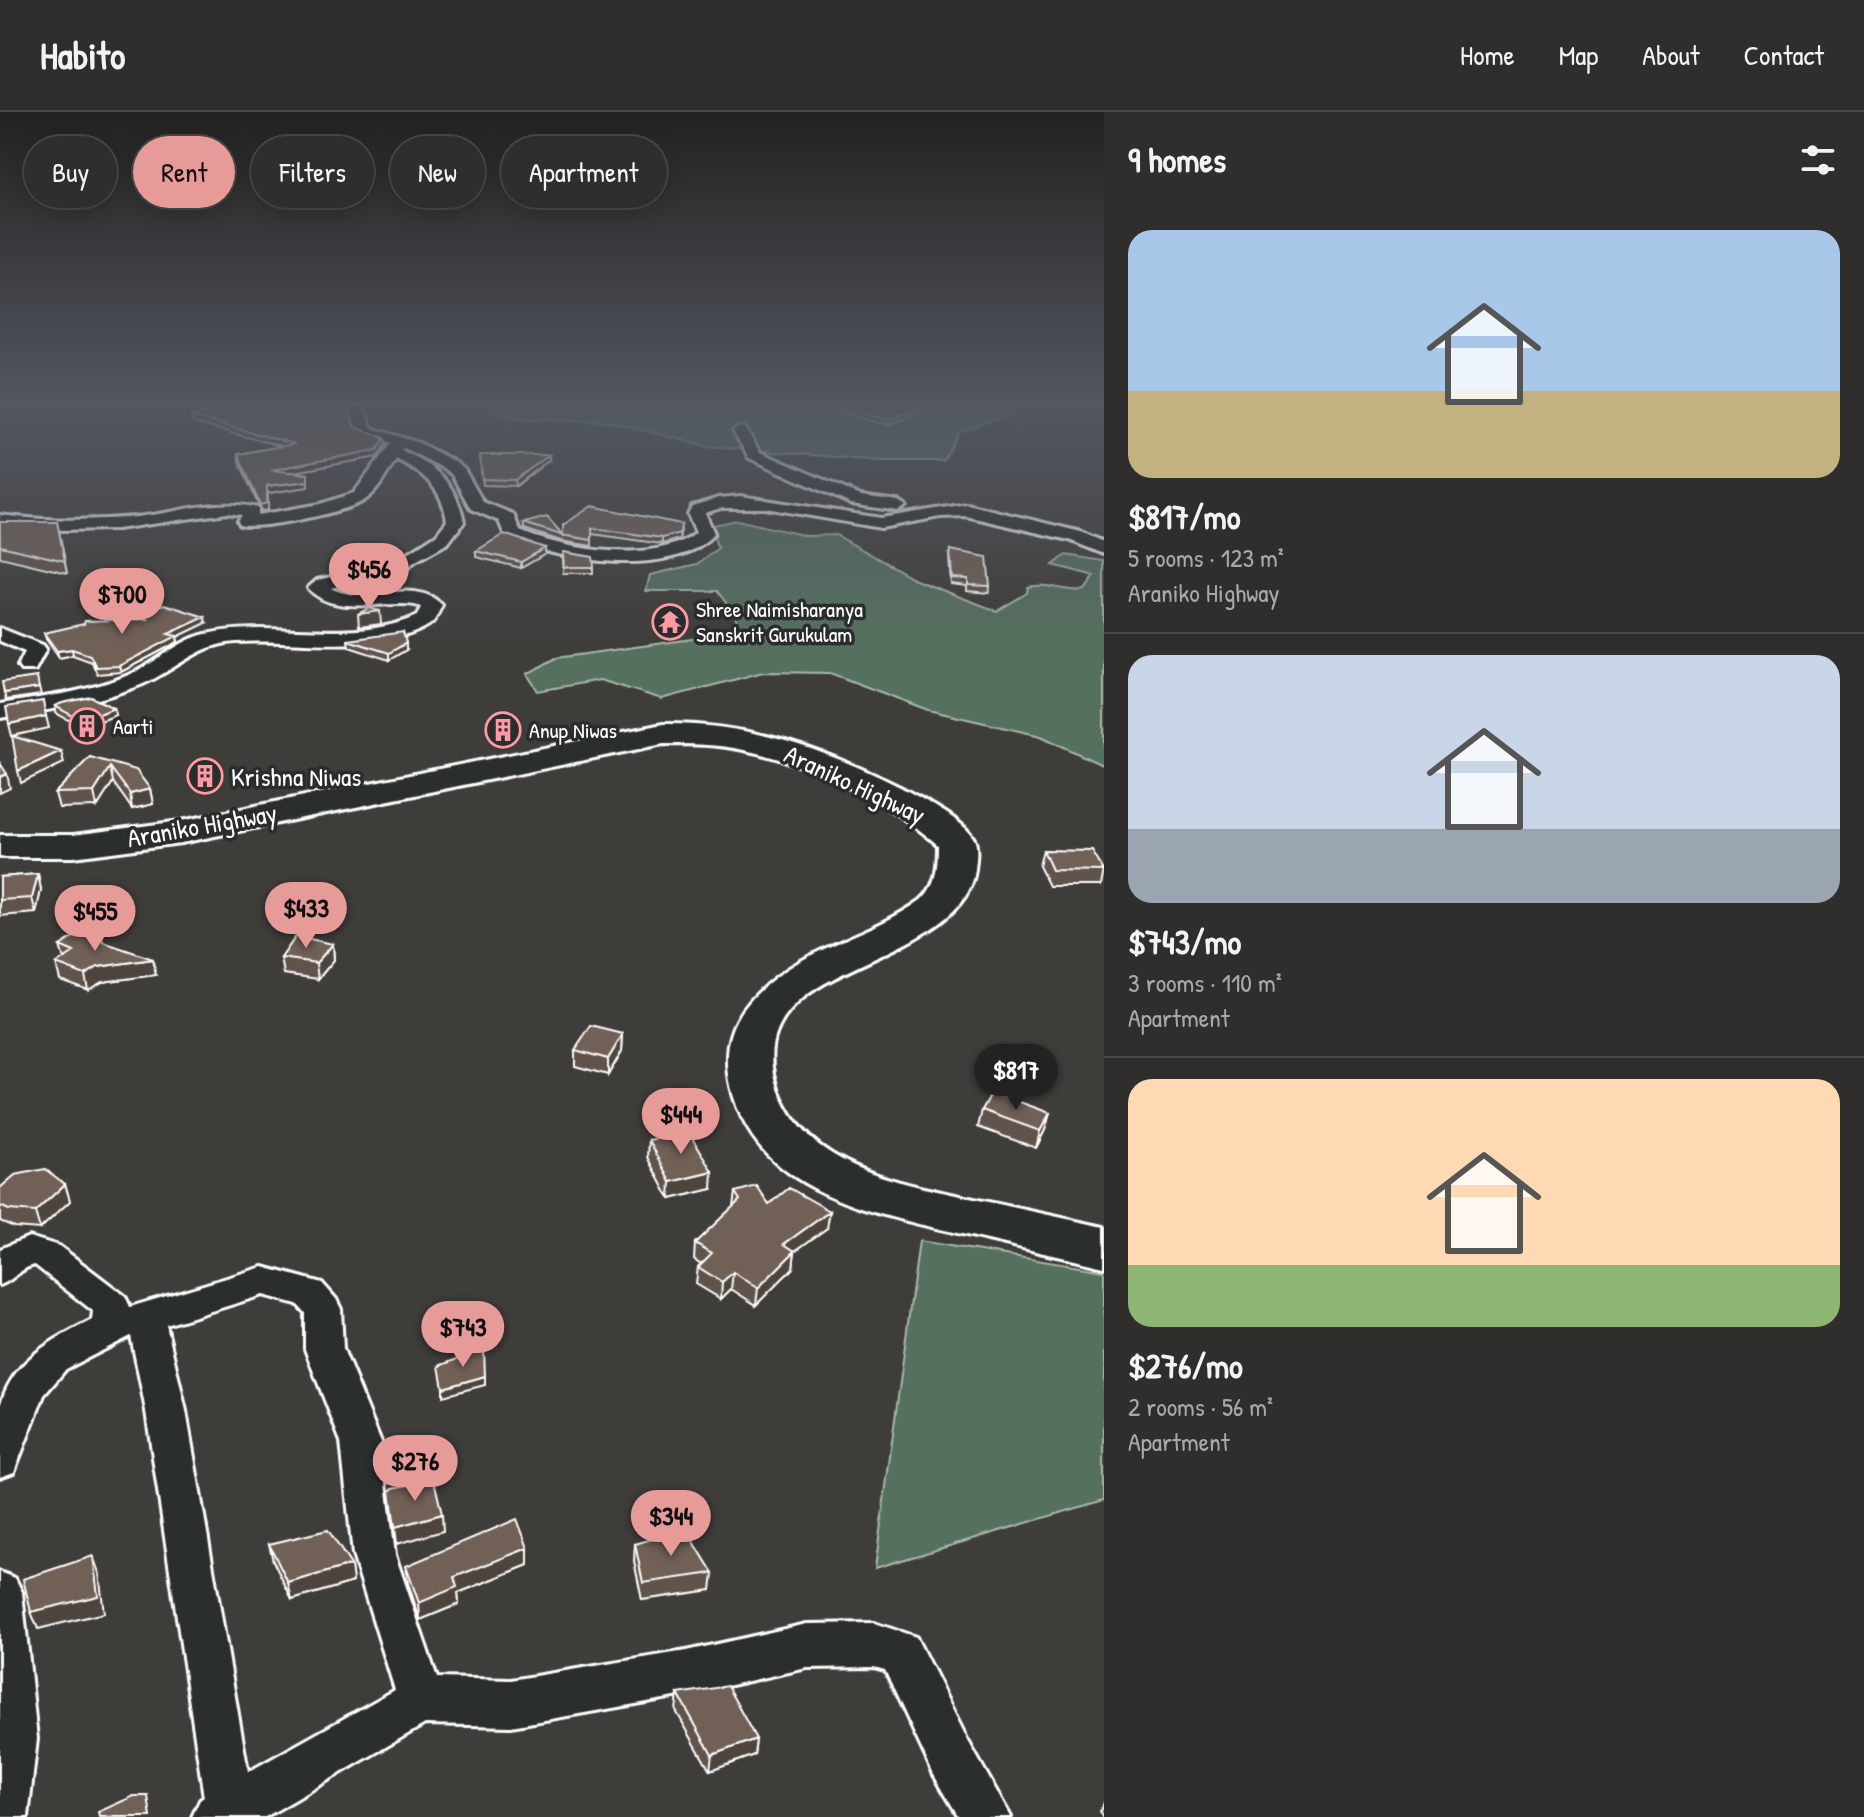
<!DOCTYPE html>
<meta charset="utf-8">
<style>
:root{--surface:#2f2e2c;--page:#373634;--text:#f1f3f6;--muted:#a7a8a9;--line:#4a4a48;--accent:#e69b98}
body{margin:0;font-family:"Patrick Hand",sans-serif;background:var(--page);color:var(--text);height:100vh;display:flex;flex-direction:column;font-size:30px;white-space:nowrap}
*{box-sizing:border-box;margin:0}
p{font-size:26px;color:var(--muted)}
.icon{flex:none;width:44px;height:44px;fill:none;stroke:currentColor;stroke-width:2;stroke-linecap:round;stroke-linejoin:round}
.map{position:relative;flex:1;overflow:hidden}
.panel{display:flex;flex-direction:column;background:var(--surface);width:760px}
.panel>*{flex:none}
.top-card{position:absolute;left:24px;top:24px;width:760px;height:72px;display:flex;gap:16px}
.price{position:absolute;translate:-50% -68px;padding:0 18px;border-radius:28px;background:var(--accent);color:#111;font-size:26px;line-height:52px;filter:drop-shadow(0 2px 4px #0008)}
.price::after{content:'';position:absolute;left:50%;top:48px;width:24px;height:18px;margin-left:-12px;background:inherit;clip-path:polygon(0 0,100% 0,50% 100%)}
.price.on{background:#222;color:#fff}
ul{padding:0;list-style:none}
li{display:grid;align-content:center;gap:16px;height:424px;padding:0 24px}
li+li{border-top:2px solid var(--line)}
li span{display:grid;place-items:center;height:248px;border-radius:24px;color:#555}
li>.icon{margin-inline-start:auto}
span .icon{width:144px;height:144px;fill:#fffc;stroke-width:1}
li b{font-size:34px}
h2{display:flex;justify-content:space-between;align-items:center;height:96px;padding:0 24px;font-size:34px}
.tag{padding:0 28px;border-radius:36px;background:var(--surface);box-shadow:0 4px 20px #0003,0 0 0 2px var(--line);font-size:28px;line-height:72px}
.tag.on{background:var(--accent);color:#111}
header{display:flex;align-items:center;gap:48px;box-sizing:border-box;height:112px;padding:0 40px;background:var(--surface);border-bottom:2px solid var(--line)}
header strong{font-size:38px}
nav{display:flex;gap:44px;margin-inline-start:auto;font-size:28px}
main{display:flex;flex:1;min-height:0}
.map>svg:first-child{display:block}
</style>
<header>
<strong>Habito</strong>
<nav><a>Home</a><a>Map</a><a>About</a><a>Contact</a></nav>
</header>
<main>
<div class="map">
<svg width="1104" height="1705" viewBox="0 0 1104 1705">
<rect width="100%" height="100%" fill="#3f3d3a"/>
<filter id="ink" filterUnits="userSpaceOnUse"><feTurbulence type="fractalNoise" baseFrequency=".0125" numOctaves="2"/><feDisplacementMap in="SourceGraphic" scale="16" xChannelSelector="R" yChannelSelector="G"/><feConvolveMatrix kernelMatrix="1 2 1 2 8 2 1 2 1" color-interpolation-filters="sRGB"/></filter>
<g filter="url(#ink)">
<path fill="#56705e" stroke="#aab8ae" stroke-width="2" d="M 483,293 L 1002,293 L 1013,301 L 959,320 L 944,349 L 879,349 L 706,334 L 606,309 L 530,307 L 498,302 Z
M 737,408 L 807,424 L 836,423 L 918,469 L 997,499 L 1027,481 L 1028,475 C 1048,470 1065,481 1085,478 L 1095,464 L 1053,453 L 1066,443 L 1104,449 L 1104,654 L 1041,624 L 928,598 L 830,561 L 763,560 L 662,587 L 600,568 L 538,579 L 527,562 L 556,546 L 736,521 L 736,504 L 717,479 L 646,479 L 650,463 L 697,452 L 718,436 L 709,414 Z
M 919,1129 L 1104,1159 L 1104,1388 L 875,1456 Z"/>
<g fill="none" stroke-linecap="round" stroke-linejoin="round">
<defs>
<path id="minor" d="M 348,293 L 362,293 L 372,316 L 419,331 L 455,350 L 464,357 L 483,390 L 513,402 L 520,419 C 563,438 658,453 696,420 L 688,402 L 692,394 L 719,386 L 741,384 L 881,406 L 967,392 L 1081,420 L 1104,430 L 1104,442 L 1069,428 L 966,404 L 940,405 L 881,416 L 765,396 L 721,396 L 705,401 L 714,421 C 675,469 555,448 506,426 L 499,409 L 471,397 L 452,363 L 443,356 L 404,336 L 401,338 C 435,354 457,372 464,410 L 448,431 L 414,450 L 403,460 L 331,476 C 362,495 414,463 442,493 C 438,500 436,509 429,513 C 380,544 292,526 236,530 C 198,532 176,558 143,572 C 97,591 48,598 0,606 L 0,592 C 44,585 89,580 131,562 C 157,551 178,528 206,522 C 275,507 351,534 417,504 L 421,495 L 415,493 C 381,488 333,505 308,476 L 317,468 L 391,452 L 436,423 L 447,409 C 442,376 425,362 396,347 C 387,361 379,379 365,388 C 347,400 261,418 240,413 L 238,409 L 242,403 L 227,401 L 117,417 L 57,418 L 0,413 L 0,403 C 45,409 91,409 136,405 C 178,401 215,386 258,396 L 258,403 L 320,392 L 354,381 L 391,331 L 357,318 Z
M 740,315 L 745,316 L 760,340 L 861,384 L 898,389 L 906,394 L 898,399 L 851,392 L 749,346 L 733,319 Z
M 0,516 L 43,533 L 46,537 L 35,558 L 21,558 L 18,554 L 25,540 L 0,529 Z
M 29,1125 L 59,1134 L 125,1184 L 130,1195 L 263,1155 L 322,1171 L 336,1187 L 341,1197 L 343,1237 L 381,1330 L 395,1443 L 437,1566 L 511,1568 L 686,1539 L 807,1512 L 874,1511 L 916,1525 L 968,1629 L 1011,1705 L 959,1705 L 934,1663 L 885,1558 L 874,1555 L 807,1556 L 686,1583 L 511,1614 L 425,1612 L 265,1705 L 192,1705 L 200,1688 L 204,1685 L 146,1299 L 131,1224 L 66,1257 L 44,1283 L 14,1360 L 0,1365 C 0,1344 0,1317 0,1296 C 11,1248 53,1228 92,1208 L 93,1199 L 35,1153 C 21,1155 14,1168 0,1173 L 0,1137 ZM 263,1183 L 297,1192 L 305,1201 L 305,1237 L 341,1330 L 353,1443 L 395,1578 L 248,1660 L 186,1299 L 166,1213 Z
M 0,1460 L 15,1466 L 22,1480 L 37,1627 L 28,1705 L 0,1705 Z"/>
<path id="highway" d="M 663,612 C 749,611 824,637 900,675 C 920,686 963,707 974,727 C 978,735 976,748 975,757 C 968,825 851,846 803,886 C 777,908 767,932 775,966 C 797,1056 898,1070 974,1087 C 1017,1096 1061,1106 1104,1115 L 1104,1155 C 1057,1144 1009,1133 962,1122 C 873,1101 755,1081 731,974 C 723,937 730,908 758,881 C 803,835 870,825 921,788 C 937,774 938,753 938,733 C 891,691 806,650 744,638 C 717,632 690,632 663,632 L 181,731 L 73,745 L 0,745 L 0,723 L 73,723 L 181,709 Z"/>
</defs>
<use href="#minor" stroke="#fff" stroke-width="6"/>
<use href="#highway" stroke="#fff" stroke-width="6"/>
<use href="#minor" fill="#2a2d2e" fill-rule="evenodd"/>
<use href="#highway" fill="#2a2d2e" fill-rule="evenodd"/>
</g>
<path fill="#60534b" stroke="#fff" stroke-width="2" d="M 831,294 L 918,300 L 889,313 L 830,299 Z
M 192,305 L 355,315 L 384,326 L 385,332 L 377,345 L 293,360 L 308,362 L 308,375 L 268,381 L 268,398 L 261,399 L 239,349 L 238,342 L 281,334 L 193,311 Z
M 480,343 L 549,348 L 516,374 L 483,373 Z
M 0,410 L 57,410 L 67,461 L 0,445 Z
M 524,411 L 563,423 L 563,413 L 681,418 L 679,427 L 662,432 L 592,422 L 592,434 L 561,429 L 524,417 Z
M 950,438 L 990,474 L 989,481 L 967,479 L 967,474 L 951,472 L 949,445 Z
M 476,439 L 545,442 L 521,456 L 476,445 Z
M 563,440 L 593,445 L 593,461 L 563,461 Z
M 142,462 L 144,471 L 141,497 L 100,474 L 98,465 Z
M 140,503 L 206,511 L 177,525 L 178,530 L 121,560 L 97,562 L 92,550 L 73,543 L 59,546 L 46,527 L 44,521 L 141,507 Z
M 348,528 L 406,538 L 389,548 L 349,535 Z
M 55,594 L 114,596 L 116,603 L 83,616 L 56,601 Z
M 90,645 L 150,677 L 153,692 L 132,697 L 113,670 L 97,695 L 59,696 L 55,681 Z
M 1043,738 L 1104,758 L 1101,774 L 1049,774 L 1039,754 Z
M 38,762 L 41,778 L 36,801 L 0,804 L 0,765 Z
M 103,831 L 156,863 L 102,870 L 88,878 L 60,868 L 56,852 L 64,847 L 60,834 Z
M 333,832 L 334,848 L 318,867 L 284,862 L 281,846 Z
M 623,922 L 622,939 L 608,963 L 575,954 L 575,938 Z
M 982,998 L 1050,1001 L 1045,1018 L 1036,1036 L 978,1015 Z
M 649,1028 L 712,1077 L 670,1087 L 648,1045 Z
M 65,1072 L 70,1089 L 40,1117 L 14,1115 L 0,1109 L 0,1076 Z
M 735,1080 L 827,1116 L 795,1139 L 793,1156 L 756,1193 L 731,1177 L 721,1187 L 696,1172 L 698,1155 L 701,1152 L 694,1147 L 695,1131 L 733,1095 Z
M 269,1432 L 351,1453 L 353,1470 L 292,1488 L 273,1449 Z
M 635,1432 L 713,1461 L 711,1478 L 642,1488 L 634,1449 Z
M 528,1453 L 458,1481 L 459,1492 L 420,1508 L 408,1471 L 406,1454 Z
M 678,1582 L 756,1627 L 754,1643 L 710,1659 L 676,1599 Z
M 1104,1690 L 1104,1705 L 1103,1705 L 1100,1699 Z"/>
<path fill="#4e443d" stroke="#fff" stroke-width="2" d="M 919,295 L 918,300 L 889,313 L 890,308 Z
M 384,326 L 385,332 L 377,345 L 272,364 L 271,358 Z
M 549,343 L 549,348 L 516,374 L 515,368 Z
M 308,369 L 308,375 L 268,381 L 268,398 L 261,399 L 260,393 L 267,374 Z
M 681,412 L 679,427 L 662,432 L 662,426 Z
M 545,436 L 545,442 L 521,456 L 521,450 Z
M 142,462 L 144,471 L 141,497 L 139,488 Z
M 380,499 L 381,512 L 359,515 L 358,502 Z
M 205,505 L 206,511 L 177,525 L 178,530 L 121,560 L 119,554 L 168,522 Z
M 406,531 L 406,538 L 389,548 L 389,541 Z
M 72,537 L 73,543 L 59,546 L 57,539 Z
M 39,576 L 41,583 L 6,588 L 4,581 Z
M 114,596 L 116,603 L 83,616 L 82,609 Z
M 46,604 L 49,616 L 12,624 L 9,612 Z
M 61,639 L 64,651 L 21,671 L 18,659 Z
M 110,655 L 113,670 L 97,695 L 94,680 Z
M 7,662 L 10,676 L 0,681 L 0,665 Z
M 150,677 L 153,692 L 132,697 L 130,682 Z
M 38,762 L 41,778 L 36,801 L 32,786 Z
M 333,832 L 334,848 L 318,867 L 316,851 Z
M 153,847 L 156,863 L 102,870 L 88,878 L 85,863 L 98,855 Z
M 623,922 L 622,939 L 608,963 L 608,947 Z
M 1050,1001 L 1045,1018 L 1036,1036 L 1040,1019 Z
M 713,1060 L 712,1077 L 670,1087 L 671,1070 Z
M 65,1072 L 70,1089 L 40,1117 L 35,1100 Z
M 830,1099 L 827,1116 L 781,1149 L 784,1132 Z
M 795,1139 L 793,1156 L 756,1193 L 758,1176 Z
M 733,1160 L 731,1177 L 721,1187 L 722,1170 Z
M 485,1264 L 485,1273 L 443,1284 L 443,1276 Z
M 442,1402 L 443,1419 L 397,1432 L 395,1415 Z
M 528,1436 L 528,1453 L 458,1481 L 459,1492 L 420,1508 L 419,1491 L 454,1465 Z
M 93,1444 L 99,1461 L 104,1501 L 38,1517 L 31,1500 Z
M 351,1453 L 353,1470 L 292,1488 L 288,1471 Z
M 756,1627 L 754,1643 L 710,1659 L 712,1643 Z"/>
<path fill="#706157" stroke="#fff" stroke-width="2" d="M 233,293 L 342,293 L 348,296 L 355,315 L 384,326 L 377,338 L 271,358 L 308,362 L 308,369 L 267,374 L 267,391 L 260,393 L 238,342 L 295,332 L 192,305 Z
M 836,293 L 914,293 L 919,295 L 890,308 L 831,294 Z
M 480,343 L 549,343 L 515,368 L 482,367 Z
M 592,394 L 681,412 L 680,421 L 662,426 L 592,416 L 592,428 L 561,423 L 524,411 L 547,405 L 563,423 L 563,413 Z
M 0,410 L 57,410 L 65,449 L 0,434 Z
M 504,422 L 545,436 L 521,450 L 476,439 Z
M 950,438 L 987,445 L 990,474 L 968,473 L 968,467 L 952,466 Z
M 563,440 L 593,445 L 594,455 L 564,455 Z
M 142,462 L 139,488 L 98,465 Z
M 164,492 L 205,505 L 168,522 L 177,524 L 119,554 L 96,555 L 90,543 L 72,537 L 57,539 L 44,521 L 84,512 L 85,509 L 147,507 L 140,503 Z
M 369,496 L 380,499 L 358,502 Z
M 403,520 L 406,531 L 389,541 L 348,528 Z
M 37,565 L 39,576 L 4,581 L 2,570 Z
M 91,585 L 114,596 L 82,609 L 55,594 L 62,591 Z
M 43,589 L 46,604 L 9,612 L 6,595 Z
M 12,624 L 61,639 L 18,659 Z
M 90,645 L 136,658 L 150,677 L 130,682 L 110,655 L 94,680 L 55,681 Z
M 0,651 L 7,662 L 0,665 Z
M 1043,738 L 1092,739 L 1104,759 L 1052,758 Z
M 38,762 L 32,786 L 0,788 L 0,765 Z
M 90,814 L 100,819 L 103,830 L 153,847 L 98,855 L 85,863 L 56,852 L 74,840 L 60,834 Z
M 296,824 L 333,832 L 316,851 L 281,846 Z
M 591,914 L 623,922 L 608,947 L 575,938 Z
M 992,980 L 1050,1001 L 1040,1019 L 982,998 Z
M 689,1019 L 713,1060 L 671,1070 L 649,1028 Z
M 45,1057 L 65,1072 L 35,1100 L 9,1098 L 0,1094 L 0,1076 L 15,1063 Z
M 757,1074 L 769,1092 L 789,1076 L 830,1099 L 784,1132 L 795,1139 L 758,1176 L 733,1160 L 722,1170 L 698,1155 L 712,1141 L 695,1131 L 740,1088 L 735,1080 Z
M 484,1237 L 485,1264 L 443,1276 L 439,1254 Z
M 434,1368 L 442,1402 L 395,1415 L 390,1379 L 393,1376 Z
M 517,1407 L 528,1436 L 454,1465 L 457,1475 L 419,1491 L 406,1454 Z
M 686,1417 L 713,1461 L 643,1471 L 635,1432 Z
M 328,1418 L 351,1453 L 288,1471 L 269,1432 Z
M 93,1444 L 98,1484 L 31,1500 L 23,1467 Z
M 727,1574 L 756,1627 L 712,1643 L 678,1582 Z
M 134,1684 L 148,1684 L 151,1705 L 99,1705 L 98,1700 Z"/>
</g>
<linearGradient id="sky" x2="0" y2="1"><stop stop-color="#232220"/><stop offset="0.55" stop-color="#525760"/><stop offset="1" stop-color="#525760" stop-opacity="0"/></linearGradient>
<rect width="1104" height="532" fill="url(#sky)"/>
<defs>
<symbol id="temple-ring" viewBox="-11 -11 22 22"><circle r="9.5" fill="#2a2d2e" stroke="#ff9aa2" stroke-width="1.5"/><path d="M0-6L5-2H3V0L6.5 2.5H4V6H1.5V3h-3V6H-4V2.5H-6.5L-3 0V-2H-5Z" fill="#ff9aa2"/></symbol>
<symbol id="building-ring" viewBox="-11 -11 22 22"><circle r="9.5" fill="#2a2d2e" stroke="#ff9aa2" stroke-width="1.5"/><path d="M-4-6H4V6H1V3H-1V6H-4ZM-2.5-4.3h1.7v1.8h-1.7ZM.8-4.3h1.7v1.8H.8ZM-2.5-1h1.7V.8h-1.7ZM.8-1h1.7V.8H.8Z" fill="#ff9aa2"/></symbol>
</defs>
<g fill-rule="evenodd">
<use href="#temple-ring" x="650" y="490" width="40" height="40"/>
<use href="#building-ring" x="67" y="594" width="40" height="40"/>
<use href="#building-ring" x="483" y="598" width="40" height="40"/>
<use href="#building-ring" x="185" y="644" width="40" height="40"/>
</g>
<g text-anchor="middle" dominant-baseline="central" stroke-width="7" stroke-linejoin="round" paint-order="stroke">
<g font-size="22" fill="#fff" stroke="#2a2d2e" text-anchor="start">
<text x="696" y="497">Shree Naimisharanya<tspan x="696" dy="25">Sanskrit Gurukulam</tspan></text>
<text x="113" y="614">Aarti</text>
<text x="529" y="618">Anup Niwas</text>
</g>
<g font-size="26" fill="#fff" stroke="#2a2d2e" text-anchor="start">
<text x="231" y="664">Krishna Niwas</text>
</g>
<g font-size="26" fill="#fff" stroke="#2a2d2e">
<text transform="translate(855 672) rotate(25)">Araniko Highway</text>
<text transform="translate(202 713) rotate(-10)">Araniko Highway</text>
</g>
</g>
</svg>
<b class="price" style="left:369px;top:499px">$456</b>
<b class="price" style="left:122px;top:524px">$700</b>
<b class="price" style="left:306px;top:838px">$433</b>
<b class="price" style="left:95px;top:841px">$455</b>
<b class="price on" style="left:1016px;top:1000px">$817</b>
<b class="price" style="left:681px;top:1044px">$444</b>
<b class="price" style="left:463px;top:1257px">$743</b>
<b class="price" style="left:415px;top:1391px">$276</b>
<b class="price" style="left:671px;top:1446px">$344</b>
<div class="top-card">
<a class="tag">Buy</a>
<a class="tag on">Rent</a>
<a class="tag">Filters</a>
<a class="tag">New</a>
<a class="tag">Apartment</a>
</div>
</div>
<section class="panel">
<h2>9 homes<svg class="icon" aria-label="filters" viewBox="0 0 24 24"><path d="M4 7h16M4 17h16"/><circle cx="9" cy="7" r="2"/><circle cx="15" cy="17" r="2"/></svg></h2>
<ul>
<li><span style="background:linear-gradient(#a9c7e8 65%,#c2b280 0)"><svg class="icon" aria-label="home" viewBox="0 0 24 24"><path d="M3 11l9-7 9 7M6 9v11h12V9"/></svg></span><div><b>$817/mo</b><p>5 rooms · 123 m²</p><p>Araniko Highway</p></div></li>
<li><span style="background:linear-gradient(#c9d6e8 70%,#9aa5b1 0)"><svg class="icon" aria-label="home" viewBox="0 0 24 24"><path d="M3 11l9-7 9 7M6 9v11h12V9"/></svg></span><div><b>$743/mo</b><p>3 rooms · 110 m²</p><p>Apartment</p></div></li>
<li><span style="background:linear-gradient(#ffd9b3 75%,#8fb573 0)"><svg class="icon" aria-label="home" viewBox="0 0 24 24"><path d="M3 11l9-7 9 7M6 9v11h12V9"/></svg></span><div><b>$276/mo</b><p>2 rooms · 56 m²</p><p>Apartment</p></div></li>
</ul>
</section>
</main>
